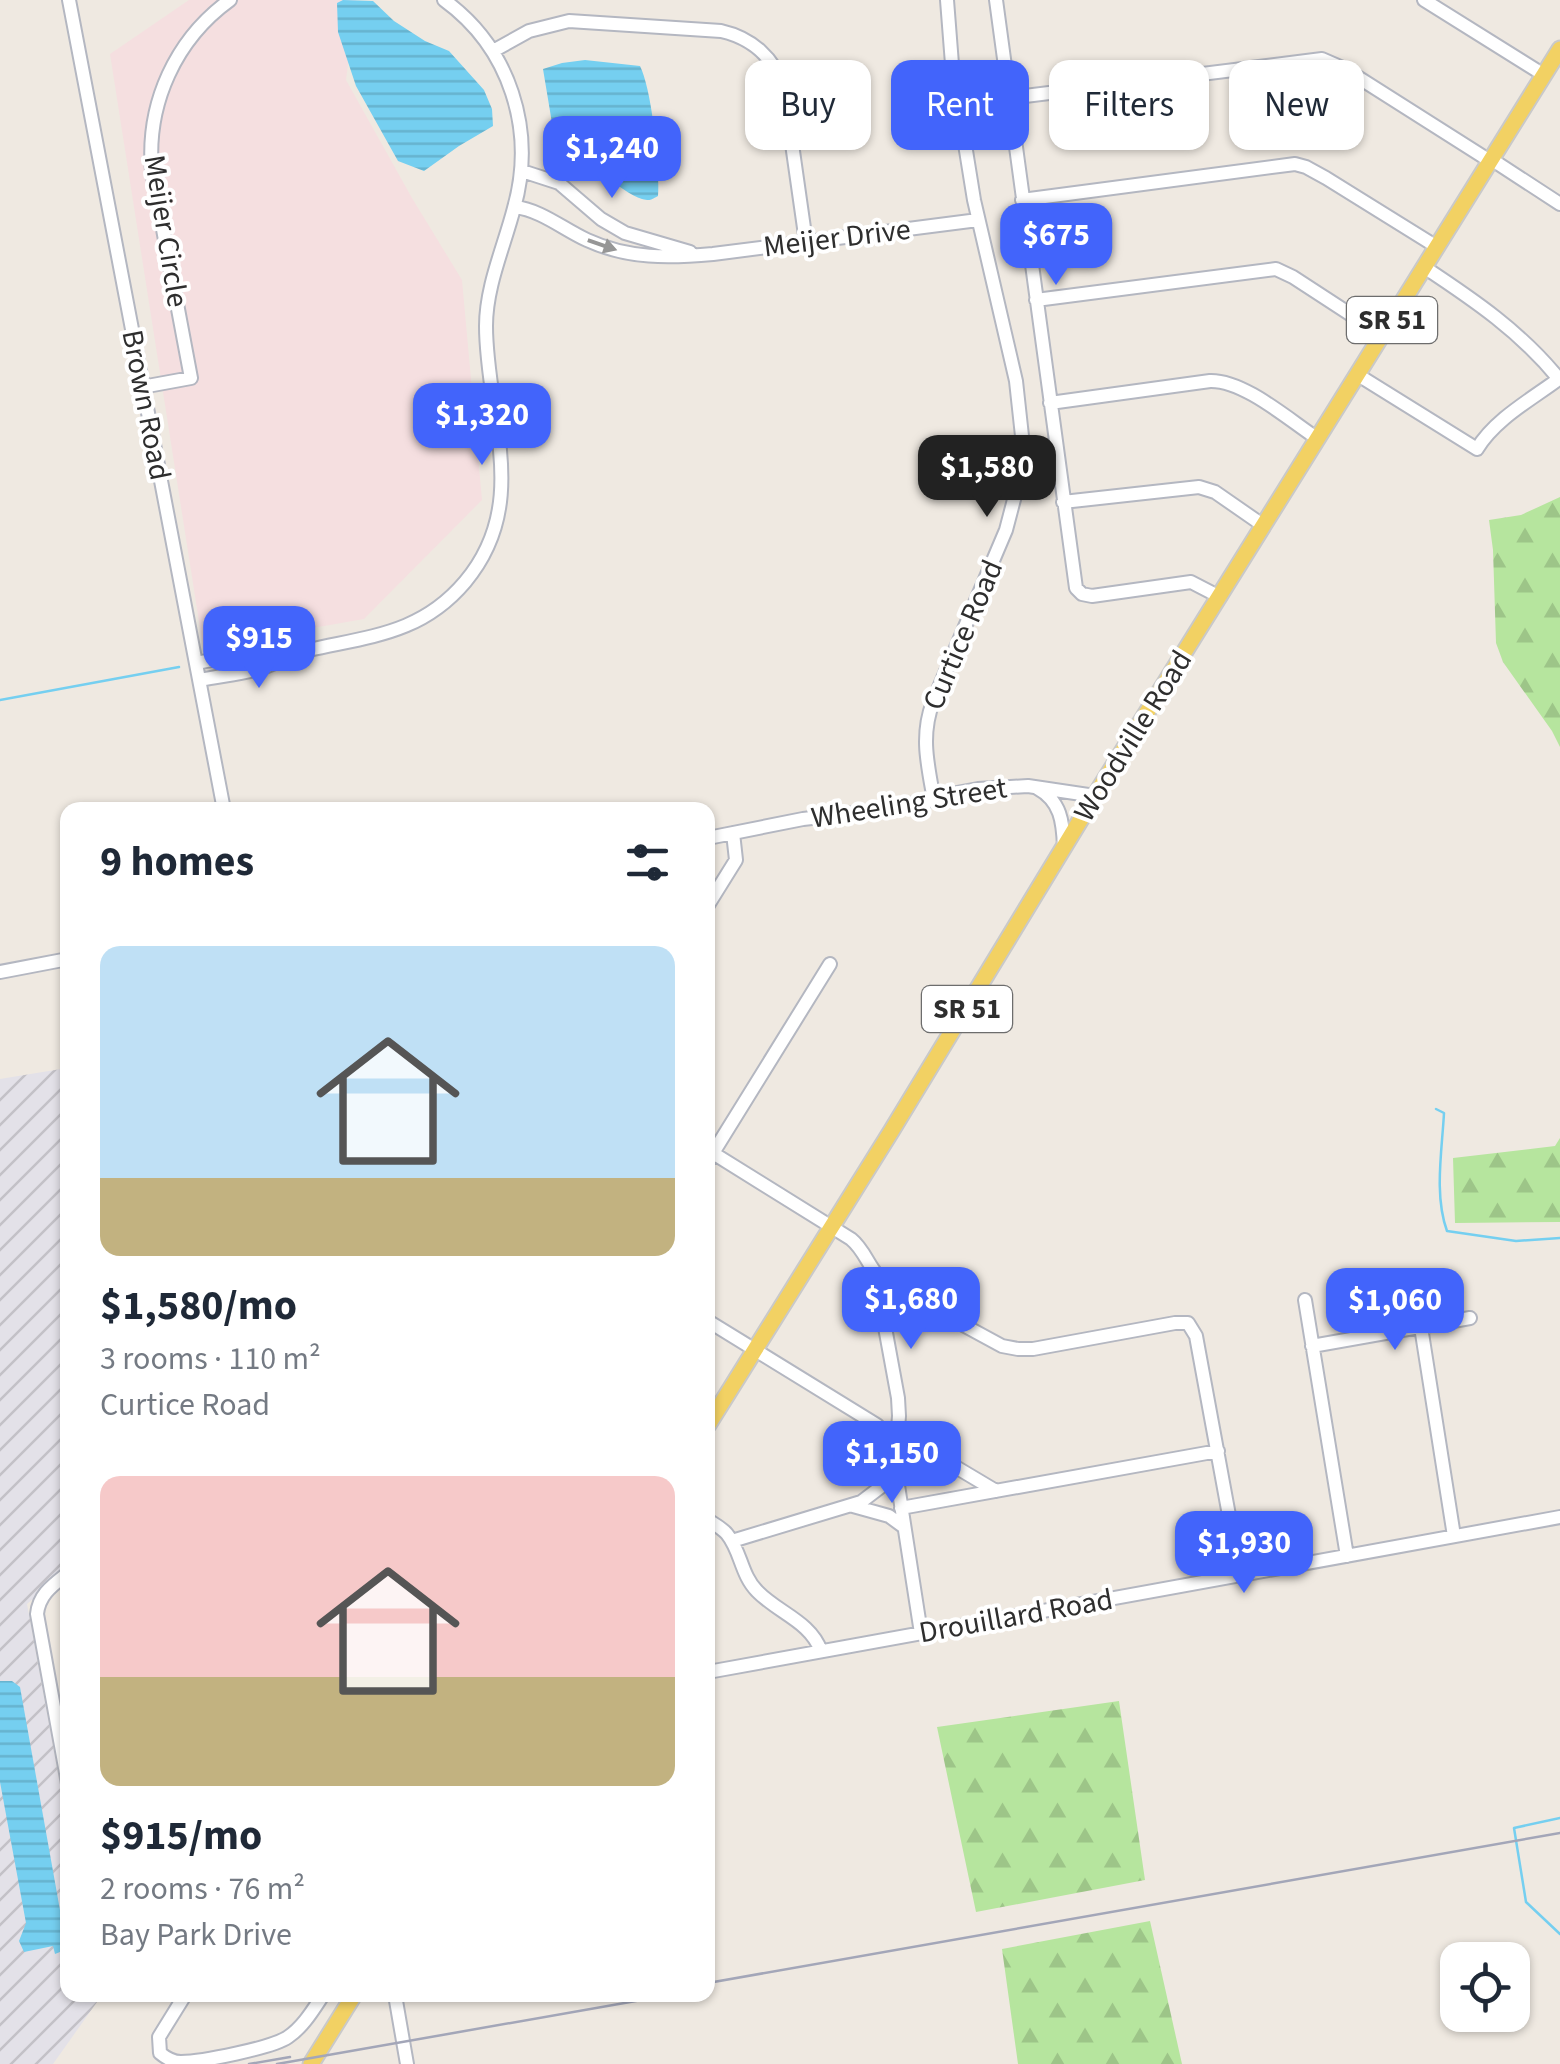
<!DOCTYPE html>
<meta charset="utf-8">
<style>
:root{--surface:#fff;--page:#f6f6f7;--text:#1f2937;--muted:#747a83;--accent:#4264fb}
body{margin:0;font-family:"Source Sans 3",sans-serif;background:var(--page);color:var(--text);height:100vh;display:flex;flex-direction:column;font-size:38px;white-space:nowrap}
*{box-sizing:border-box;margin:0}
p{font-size:32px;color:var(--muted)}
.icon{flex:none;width:55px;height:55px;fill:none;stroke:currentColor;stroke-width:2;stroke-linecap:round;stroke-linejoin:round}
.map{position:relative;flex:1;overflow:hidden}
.details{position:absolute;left:60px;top:802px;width:655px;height:1200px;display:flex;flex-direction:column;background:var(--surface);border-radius:20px;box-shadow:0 2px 8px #0004}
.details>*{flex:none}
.banner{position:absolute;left:745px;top:60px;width:665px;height:90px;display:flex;gap:20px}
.buttons{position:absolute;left:1440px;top:1942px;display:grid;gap:20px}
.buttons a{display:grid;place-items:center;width:90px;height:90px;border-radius:20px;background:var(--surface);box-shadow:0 2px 8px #0004;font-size:50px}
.price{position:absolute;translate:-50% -85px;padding:0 22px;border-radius:20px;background:var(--accent);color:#fff;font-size:32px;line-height:65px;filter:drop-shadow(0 2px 5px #0008)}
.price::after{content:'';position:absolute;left:50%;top:60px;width:30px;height:22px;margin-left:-15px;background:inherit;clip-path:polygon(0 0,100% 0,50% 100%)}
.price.active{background:#222;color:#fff}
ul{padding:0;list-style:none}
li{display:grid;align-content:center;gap:20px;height:530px;padding:0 40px}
li span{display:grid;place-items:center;height:310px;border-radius:20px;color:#555}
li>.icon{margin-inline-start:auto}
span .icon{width:180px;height:180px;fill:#fffc;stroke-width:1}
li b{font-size:42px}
h2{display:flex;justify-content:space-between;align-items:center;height:120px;padding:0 40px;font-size:42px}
.pill{padding:0 35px;border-radius:20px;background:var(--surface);box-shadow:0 2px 8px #0004;font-size:35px;line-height:90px}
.pill.active{background:var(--accent);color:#fff}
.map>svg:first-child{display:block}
</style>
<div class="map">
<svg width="1560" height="2064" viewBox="0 0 1560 2064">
<defs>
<pattern id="industrial-furrows" width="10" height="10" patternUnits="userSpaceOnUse" patternTransform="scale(2.5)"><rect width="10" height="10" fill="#e3e1e8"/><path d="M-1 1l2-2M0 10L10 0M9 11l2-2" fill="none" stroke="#c3c1c7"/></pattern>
<pattern id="forest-firs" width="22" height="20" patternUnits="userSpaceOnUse" patternTransform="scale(2.5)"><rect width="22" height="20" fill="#b6e59e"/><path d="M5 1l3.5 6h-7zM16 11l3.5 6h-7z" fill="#9dc588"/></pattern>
<pattern id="water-rules" width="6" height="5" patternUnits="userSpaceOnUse" patternTransform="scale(2.5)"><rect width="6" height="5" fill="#75cff0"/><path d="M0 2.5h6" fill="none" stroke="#66b2ce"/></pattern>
</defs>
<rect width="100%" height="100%" fill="#efe9e1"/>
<path fill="url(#industrial-furrows)" d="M 67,1068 L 67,1569 L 27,1604 L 67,1823 L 68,1995 L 102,1995 L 53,2064 L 0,2064 L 0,1079 Z"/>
<path fill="#f5dfe0" d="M 189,0 L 356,0 L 346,80 L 412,198 L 462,280 L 482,500 L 364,619 L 203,647 L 110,54 Z"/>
<path fill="url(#forest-firs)" d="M 1560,497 L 1560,747 L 1552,731 L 1503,662 L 1496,643 L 1493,550 L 1489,520 L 1521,515 Z
M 1560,1138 L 1560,1222 L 1455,1223 L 1453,1158 L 1555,1146 Z
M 1119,1701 L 1145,1880 L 976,1912 L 937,1727 Z
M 1150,1921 L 1182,2064 L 1018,2064 L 1002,1949 Z"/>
<path fill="url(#water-rules)" d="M 343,0 L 373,1 L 394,21 L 425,41 L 449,51 L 484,90 L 492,109 L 493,126 L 459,146 L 424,171 L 398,161 L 356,86 L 338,32 L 337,3 Z
M 585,60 L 640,66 C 652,90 660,168 658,196 C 650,200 651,201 642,199 C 622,193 572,150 554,135 L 543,69 L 562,63 Z
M 0,1681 L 12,1681 L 20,1687 L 65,1938 L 60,1952 L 55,1954 L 53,1946 L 24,1952 L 19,1941 L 26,1923 L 0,1782 Z"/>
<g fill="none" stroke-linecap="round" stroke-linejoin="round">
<path stroke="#75cff0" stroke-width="2.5" d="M 0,700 L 179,667
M 1436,1109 L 1444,1113 C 1442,1151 1434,1195 1447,1231 L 1516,1241 L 1560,1238
M 1560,1818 L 1514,1828 L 1526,1902 L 1560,1934"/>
<defs>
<path id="minor" d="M 69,0 L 224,810
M 996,0 L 1076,588 L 1082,594 L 1092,596 L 1191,582 L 1220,597
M 1424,0 L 1544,75
M 493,51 L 529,31 L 569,21 L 721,31 C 752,38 774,58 784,88 L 806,242
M 1009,98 L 1322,59 L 1345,69 L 1490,161
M 1491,159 L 1560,204
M 522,171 L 559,183 L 601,219 L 625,233 L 690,252
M 1022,200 L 1295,164 L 1306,167 L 1326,178 L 1437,247
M 515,207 C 541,210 563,229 587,240 C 628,259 669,258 713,254 L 978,220
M 1424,267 C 1474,300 1521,332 1559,379
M 1036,300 L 1276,269 L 1293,277 L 1382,335
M 1358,375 L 1477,449 C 1495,419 1532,399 1560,378
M 142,387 L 191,378 L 152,171 C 146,103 176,39 230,0
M 1050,403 L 1210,381 C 1244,380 1289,420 1318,439
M 1063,502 L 1199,487 L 1215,492 L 1264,526
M 196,663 L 265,650 L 297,651
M 200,680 C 219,676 240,674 259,669 C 276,664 292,654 309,650 C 370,636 421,634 465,582 C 532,502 486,416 486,326 C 486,286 504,247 514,208 C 536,130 510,48 444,0
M 1037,788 C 1061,801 1063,822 1064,847
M 934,800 C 928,766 920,736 933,702 L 1006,530 L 1017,488 L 1022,436 L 1016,381 L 974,200 L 952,64 L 947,0
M 708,838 L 803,819 L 865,812 L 934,800 L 946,795 L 978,789 L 1028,786 L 1095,796
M 708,905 L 736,860 L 733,833
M 0,972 L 68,959
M 708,1150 L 851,1239 C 866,1251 869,1270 884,1282 L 1002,1346 L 1018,1349 L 1033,1349 L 1175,1323 L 1188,1323 L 1196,1336 L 1240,1575
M 708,1161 L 830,964
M 875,1273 L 898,1398 L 899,1416 L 895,1466 L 921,1633
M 1305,1300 L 1347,1556
M 708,1321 L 877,1425 L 895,1445
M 1421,1327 L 1454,1536
M 1312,1346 L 1470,1318
M 897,1432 L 996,1491
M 853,1506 L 889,1516 L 904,1527
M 901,1508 L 1218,1451
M 708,1520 C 714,1524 722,1528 727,1534 C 741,1551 741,1575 757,1591 C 778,1613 810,1621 821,1651
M 732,1541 L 861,1502 L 882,1486 L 895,1466
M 68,1573 C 53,1585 39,1594 37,1614 L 68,1784
M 708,1672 L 1560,1517
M 185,1995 L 159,2037 L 160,2053 C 166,2058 172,2062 181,2062 C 201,2062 272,2048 288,2037 C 303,2027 313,2010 323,1995
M 395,1995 L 407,2064"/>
<path id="major" d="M 708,1425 L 892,1130 L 1101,786 L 1560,49
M 311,2064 L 354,1995"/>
</defs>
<use href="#minor" stroke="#b4b7c1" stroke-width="16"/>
<use href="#major" stroke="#c9c9c9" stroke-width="19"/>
<use href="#minor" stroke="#fff" stroke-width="12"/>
<use href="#major" stroke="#f2d163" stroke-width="15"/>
<path stroke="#a3a6b8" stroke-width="2.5" d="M 708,1983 L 1560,1833
M 249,2064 L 290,2057
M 277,2064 L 670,1995"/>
</g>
<defs><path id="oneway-solid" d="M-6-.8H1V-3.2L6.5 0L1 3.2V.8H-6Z" transform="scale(2.5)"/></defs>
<use fill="#969696" href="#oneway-solid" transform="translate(602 245) rotate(19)"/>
<g text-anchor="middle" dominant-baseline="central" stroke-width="8" stroke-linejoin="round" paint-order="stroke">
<g fill="#fff" stroke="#6d6d6d" stroke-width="2.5">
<rect x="1347" y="297" width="90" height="46" rx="8"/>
<rect x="922" y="986" width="90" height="46" rx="8"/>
</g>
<g font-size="28" font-weight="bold" fill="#2e2e2e">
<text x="1392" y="320">SR 51</text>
<text x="967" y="1009">SR 51</text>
</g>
<g font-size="30" fill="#2e2e2e" stroke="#fff">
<text transform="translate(166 231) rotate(81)">Meijer Circle</text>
<text transform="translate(837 238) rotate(-7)">Meijer Drive</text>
<text transform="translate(146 405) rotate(79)">Brown Road</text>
<text transform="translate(963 635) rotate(-67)">Curtice Road</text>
<text transform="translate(1133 736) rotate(-58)">Woodville Road</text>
<text transform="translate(909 803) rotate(-9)">Wheeling Street</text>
<text transform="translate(1016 1616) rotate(-10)">Drouillard Road</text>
</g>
</g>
</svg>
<div class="buttons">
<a><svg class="icon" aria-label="locate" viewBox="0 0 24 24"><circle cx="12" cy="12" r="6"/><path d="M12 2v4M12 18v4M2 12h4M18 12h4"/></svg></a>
</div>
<b class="price" style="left:612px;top:201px">$1,240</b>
<b class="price" style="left:1056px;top:288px">$675</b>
<b class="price" style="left:482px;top:468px">$1,320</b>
<b class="price active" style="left:987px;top:520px">$1,580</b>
<b class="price" style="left:259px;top:691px">$915</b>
<b class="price" style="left:911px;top:1352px">$1,680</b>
<b class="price" style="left:1395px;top:1353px">$1,060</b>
<b class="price" style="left:892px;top:1506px">$1,150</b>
<b class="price" style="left:1244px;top:1596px">$1,930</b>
<div class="banner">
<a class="pill">Buy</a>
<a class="pill active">Rent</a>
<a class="pill">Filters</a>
<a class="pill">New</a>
</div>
<section class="details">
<h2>9 homes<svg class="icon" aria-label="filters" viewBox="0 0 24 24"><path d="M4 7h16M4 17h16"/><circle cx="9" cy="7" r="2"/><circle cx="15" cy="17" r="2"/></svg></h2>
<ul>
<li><span style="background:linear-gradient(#bfe0f5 75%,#c2b280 0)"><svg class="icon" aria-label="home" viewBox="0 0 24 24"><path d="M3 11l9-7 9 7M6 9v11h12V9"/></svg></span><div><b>$1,580/mo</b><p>3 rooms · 110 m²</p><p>Curtice Road</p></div></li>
<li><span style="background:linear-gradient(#f6c9c9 65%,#c2b280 0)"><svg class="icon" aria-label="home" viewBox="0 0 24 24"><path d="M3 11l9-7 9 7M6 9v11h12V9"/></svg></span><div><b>$915/mo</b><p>2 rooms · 76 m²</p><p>Bay Park Drive</p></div></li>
</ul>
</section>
</div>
